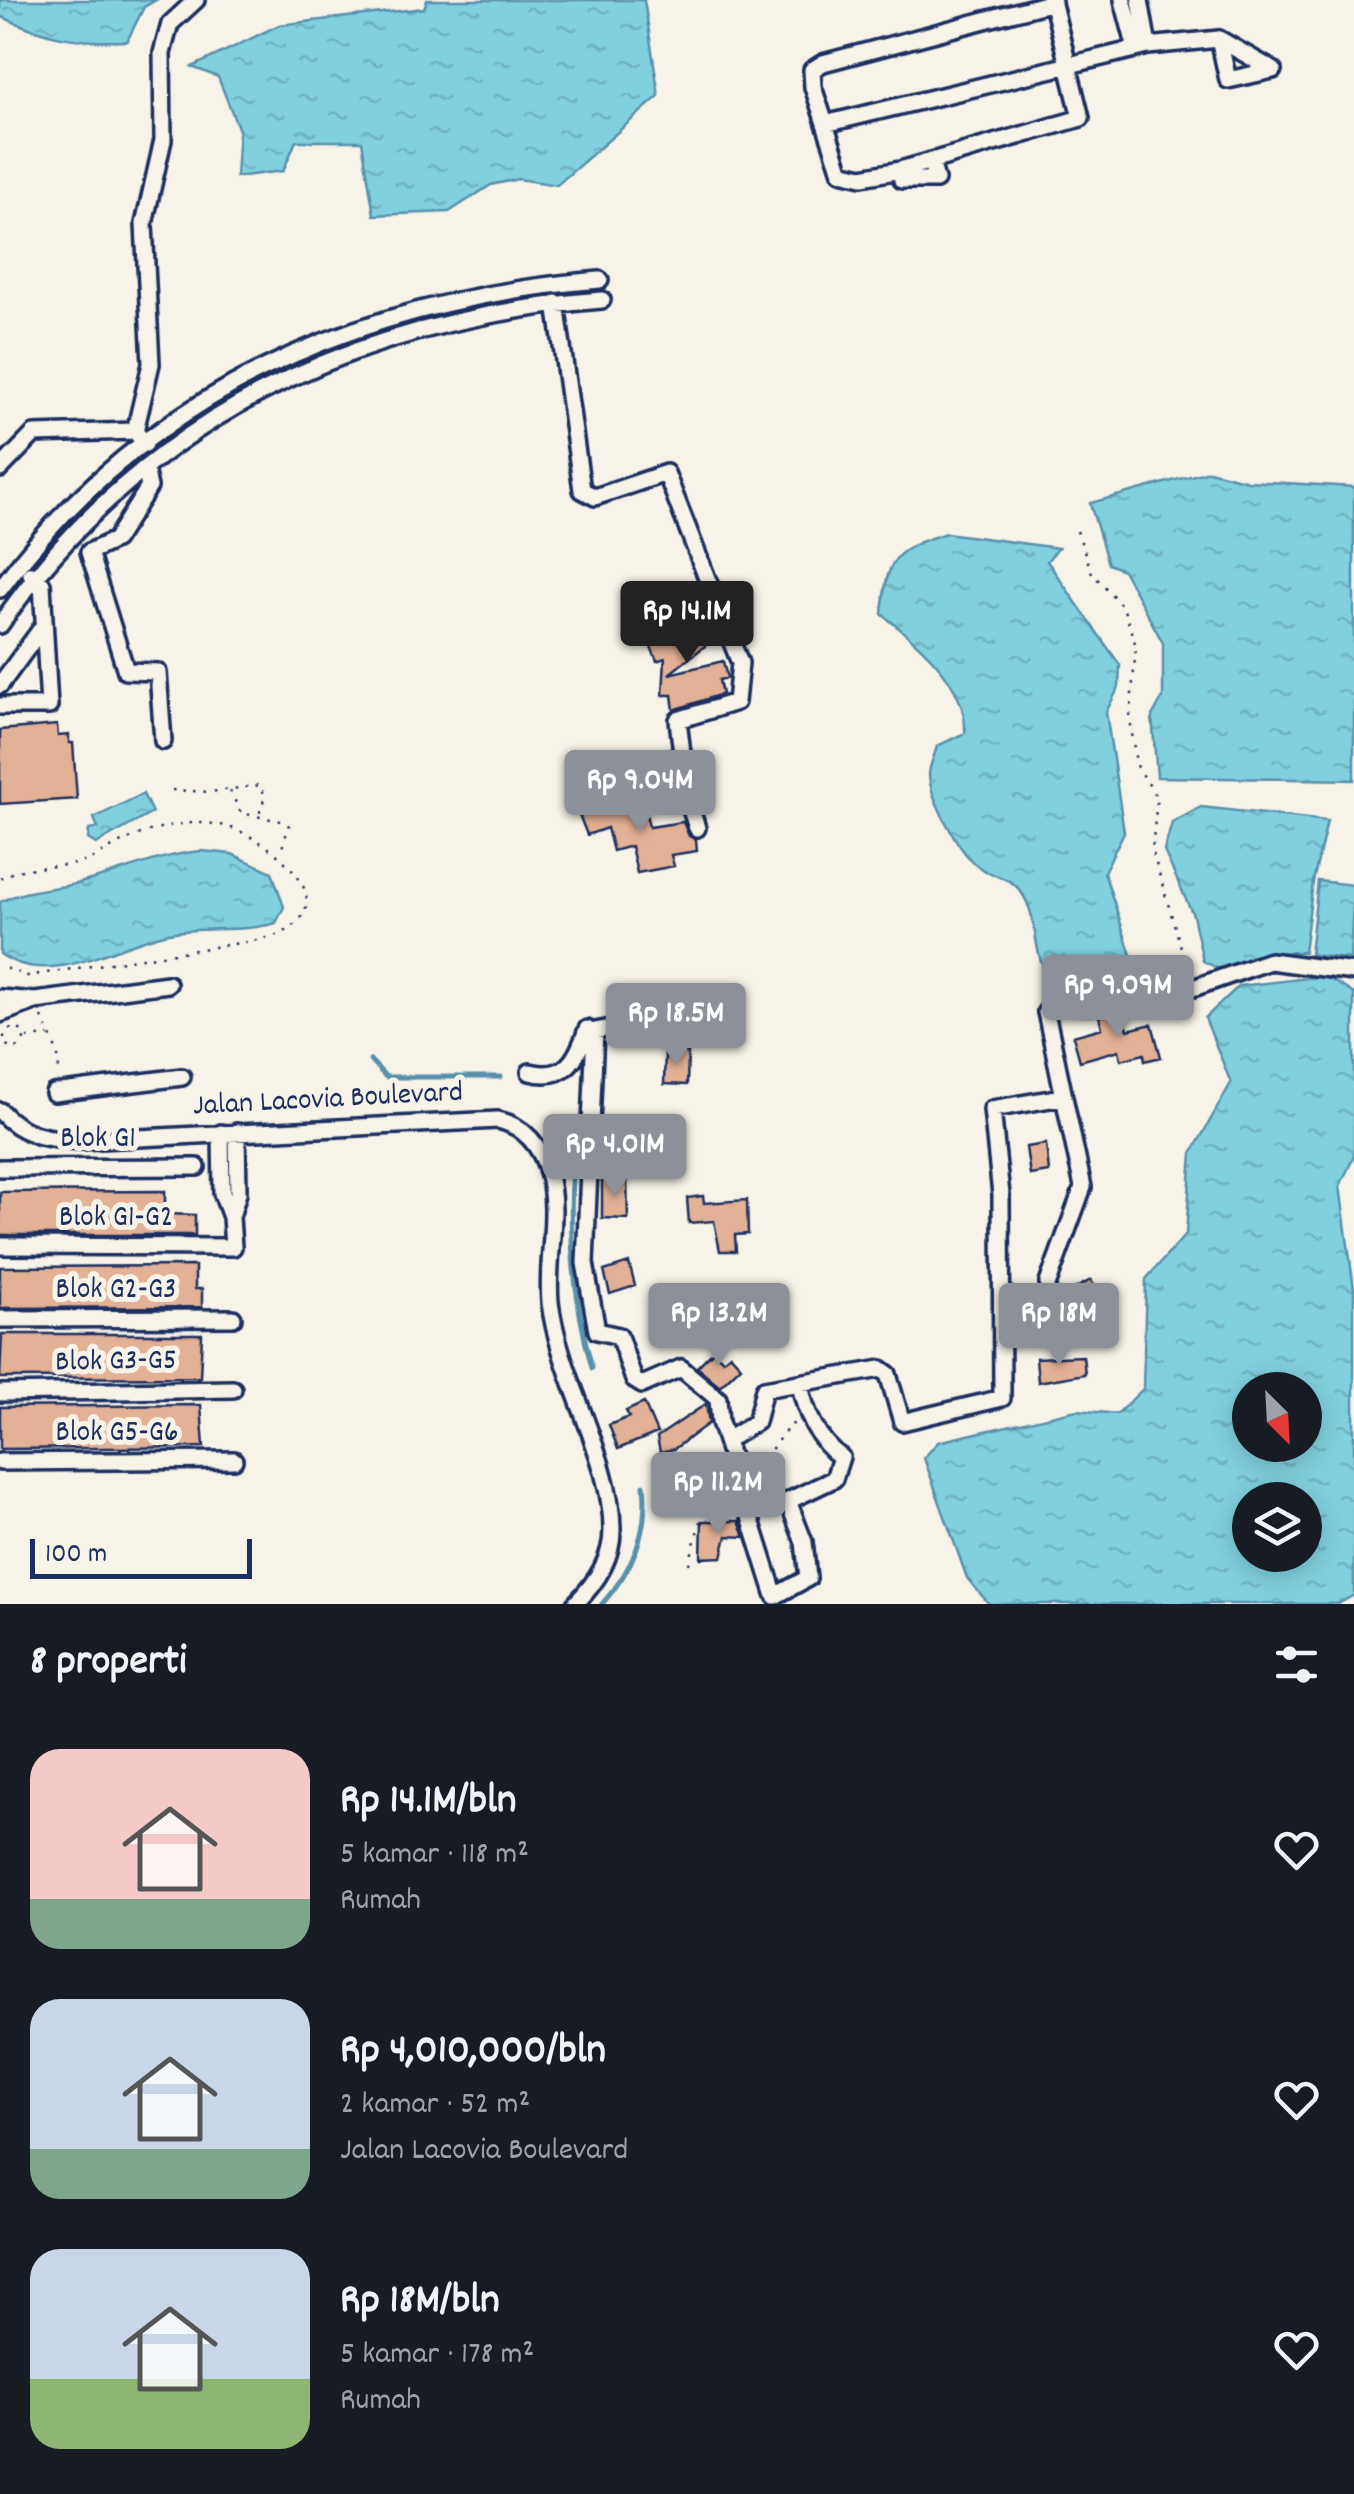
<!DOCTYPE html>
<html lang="id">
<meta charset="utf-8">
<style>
:root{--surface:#171b24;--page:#20242c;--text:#f1f3f6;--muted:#9ea1a6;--accent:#8c9099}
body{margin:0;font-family:Dekko,sans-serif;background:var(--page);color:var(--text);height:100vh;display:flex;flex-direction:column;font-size:38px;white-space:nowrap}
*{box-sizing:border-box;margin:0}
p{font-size:32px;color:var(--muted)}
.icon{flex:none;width:55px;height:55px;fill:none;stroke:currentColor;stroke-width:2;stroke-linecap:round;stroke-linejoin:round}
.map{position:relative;height:1604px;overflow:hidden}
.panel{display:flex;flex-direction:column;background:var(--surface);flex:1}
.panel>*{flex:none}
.needle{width:65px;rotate:156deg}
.tools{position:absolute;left:1232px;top:1372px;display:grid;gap:20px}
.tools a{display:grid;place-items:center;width:90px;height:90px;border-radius:50%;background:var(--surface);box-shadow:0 5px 25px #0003;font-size:50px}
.scale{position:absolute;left:30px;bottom:25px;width:222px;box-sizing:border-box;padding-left:10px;border:5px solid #1b2f5e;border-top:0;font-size:28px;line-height:35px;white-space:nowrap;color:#1b2f5e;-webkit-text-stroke:8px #f7f3e8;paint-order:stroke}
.price{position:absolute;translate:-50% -85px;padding:0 22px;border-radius:10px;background:var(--accent);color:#fff;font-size:32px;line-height:65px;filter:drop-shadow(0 2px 5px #0008)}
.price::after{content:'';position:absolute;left:50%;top:60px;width:30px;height:22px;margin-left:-15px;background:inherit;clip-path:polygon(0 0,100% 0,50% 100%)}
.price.active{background:#222;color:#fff}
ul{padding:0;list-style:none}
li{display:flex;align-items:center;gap:30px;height:250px;padding:0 30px}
li span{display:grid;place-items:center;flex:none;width:280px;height:200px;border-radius:30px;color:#555}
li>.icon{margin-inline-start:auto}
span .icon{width:120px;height:120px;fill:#fffc;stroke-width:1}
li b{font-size:42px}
h2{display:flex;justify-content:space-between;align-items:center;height:120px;padding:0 30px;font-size:42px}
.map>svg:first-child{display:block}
</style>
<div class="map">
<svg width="1354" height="1604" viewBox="0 0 1354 1604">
<defs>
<pattern id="water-ripples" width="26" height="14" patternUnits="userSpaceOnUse" patternTransform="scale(2.5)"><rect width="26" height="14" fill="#81d0df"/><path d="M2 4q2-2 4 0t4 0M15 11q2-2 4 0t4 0" fill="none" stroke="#6fb3c2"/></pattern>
</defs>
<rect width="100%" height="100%" fill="#f7f3e8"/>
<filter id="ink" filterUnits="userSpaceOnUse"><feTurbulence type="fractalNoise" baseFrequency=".01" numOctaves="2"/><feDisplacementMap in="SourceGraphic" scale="20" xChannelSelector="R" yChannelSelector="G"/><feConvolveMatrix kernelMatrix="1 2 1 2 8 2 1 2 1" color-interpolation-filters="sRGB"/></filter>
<g filter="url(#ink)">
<path fill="url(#water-ripples)" stroke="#5890ab" stroke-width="2.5" fill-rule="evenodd" d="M 0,0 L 156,0 L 144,7 L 127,41 C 76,43 46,37 0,16 Z
M 427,0 L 644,0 L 659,96 L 557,185 L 518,179 L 491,185 L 449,212 L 374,215 L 362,141 L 296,141 L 283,171 L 236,177 L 239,130 L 218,77 L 192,67 L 279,25 L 424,8 Z
M 1209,471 L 1248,481 L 1354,487 L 1354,780 L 1157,777 L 1152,716 L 1163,697 L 1163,643 L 1123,570 L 1108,564 L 1090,503 Z
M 946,533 L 1058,548 L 1047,561 L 1120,665 L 1119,687 L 1106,712 L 1124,832 L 1104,872 L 1134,964 L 1127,979 L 1065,992 C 1023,967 1047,916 1015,885 C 1006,877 990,875 980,868 C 961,856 930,798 929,775 C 929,766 935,755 937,746 L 965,733 C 968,683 917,643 882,614 C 887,559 892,550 946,533 Z
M 143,794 L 152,813 L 96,844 L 88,839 L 89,830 L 98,828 L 94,818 Z
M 1201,807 L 1327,821 L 1313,882 L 1304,952 L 1270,953 L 1219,969 L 1203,961 L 1193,915 L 1164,851 L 1172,823 Z
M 202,851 L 232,854 L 272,872 L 284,907 L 276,923 C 241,933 205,926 169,933 C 117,943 51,990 0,954 L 0,902 C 24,890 44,890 70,885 C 115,876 155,855 202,851 Z
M 1318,881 L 1354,885 L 1350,959 L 1310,955 Z
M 1325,976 L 1354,994 L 1354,1156 L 1340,1186 L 1354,1289 L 1354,1595 L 1338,1604 L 989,1604 L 967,1578 L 924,1458 L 938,1442 L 1077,1410 L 1117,1414 L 1143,1389 L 1146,1279 L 1186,1234 L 1192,1153 L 1231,1083 L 1205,1018 L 1239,986 ZM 1250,1390 L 1305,1390 L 1305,1445 L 1250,1445 ZM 1250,1500 L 1305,1500 L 1305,1555 L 1250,1555 Z"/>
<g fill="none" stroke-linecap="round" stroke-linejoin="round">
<path stroke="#5890ab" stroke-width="5" d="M 370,1060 L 386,1077 L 501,1077
M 573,1160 C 568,1231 573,1299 592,1368
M 602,1604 C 633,1569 649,1532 644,1485"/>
</g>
<path fill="#e3b195" stroke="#1b2f5e" stroke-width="2.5" d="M 691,618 L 710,642 L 669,674 L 723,661 L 727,678 L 719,680 L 722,694 L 674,710 L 672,695 L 663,695 L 665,658 L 657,661 L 647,637 L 660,632 L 663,640 Z
M 57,725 L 58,736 L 69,735 L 69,743 L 73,743 L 77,799 L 0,804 L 0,730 Z
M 626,752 L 634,776 L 613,785 L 604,760 Z
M 643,800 L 649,827 L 683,822 L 689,836 L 696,839 L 697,851 L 671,855 L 674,866 L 637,873 L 631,846 L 613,851 L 607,828 L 587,835 L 578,812 Z
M 1123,1012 L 1128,1030 L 1152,1024 L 1161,1057 L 1145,1061 L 1144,1054 L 1121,1060 L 1119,1050 L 1080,1061 L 1073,1036 L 1102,1028 L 1099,1016 Z
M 665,1052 L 688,1052 L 687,1085 L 664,1084 Z
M 1046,1144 L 1049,1172 L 1030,1175 L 1026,1147 Z
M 602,1178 L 627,1179 L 628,1219 L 602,1218 Z
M 165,1191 L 165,1214 L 195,1215 L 195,1235 L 0,1235 L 0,1192 Z
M 703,1196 L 704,1203 L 747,1200 L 748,1234 L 735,1235 L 736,1251 L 720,1251 L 714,1221 L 689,1223 L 687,1198 Z
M 629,1263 L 635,1286 L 610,1294 L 604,1271 Z
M 195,1266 L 195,1289 L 202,1289 L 202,1307 L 0,1308 L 0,1267 Z
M 1091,1280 L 1099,1295 L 1079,1306 L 1083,1312 L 1061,1328 L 1045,1305 Z
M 202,1334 L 200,1377 L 0,1378 L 2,1334 Z
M 713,1351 L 723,1360 L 730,1354 L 741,1366 L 720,1386 L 697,1367 Z
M 1083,1356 L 1085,1374 L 1038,1382 L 1036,1358 Z
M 644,1403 L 657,1433 L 618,1449 L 609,1425 L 629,1417 L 626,1411 Z
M 706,1404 L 709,1423 L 674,1449 L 660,1452 L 657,1437 Z
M 201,1405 L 204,1447 L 0,1449 L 0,1407 Z
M 702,1521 L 739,1521 L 745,1537 L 727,1536 L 722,1557 L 701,1558 Z"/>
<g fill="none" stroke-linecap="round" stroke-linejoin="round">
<defs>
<path id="minor" d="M 1123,0 L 1136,49
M 1140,0 L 1148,46
M 825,124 L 1148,46 L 1219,39 L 1273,70 L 1228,80 L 1219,39
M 931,161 L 936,180 L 902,180 L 900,170 L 1081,118 L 1052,0
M 900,170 L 862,177 L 841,172 L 813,87 L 812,70 L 823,63 L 1053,2
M 556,303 L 582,490 L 595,497 L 666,473 L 740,663 L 736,702 L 678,720 L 682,753 L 665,763 L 659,778 L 644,781 L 638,790 L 605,798
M 145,444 L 135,431 L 151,364 L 144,224 L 163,140 L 162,53 L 170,24 L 196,0
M 0,469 L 34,434 L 135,431
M 145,469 L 149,487 L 115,540 L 89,552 L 126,671 L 158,672 L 163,741
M 0,589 C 146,391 362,299 600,280
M 0,625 C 143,417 357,319 602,300
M 0,685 L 44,625
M 0,706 L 49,706 L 42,584 L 31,574
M 674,757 L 697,828
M 0,998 L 35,1001 L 0,1014
M 35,1001 L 168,984
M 733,1005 L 595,1031 L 585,1263 L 597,1331 L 619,1336 L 634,1380 L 642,1385 L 681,1368 L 718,1399 L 720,1422 L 775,1596 L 808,1578 L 804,1542 L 788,1501 L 834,1479 L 841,1457 C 818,1442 804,1410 800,1383
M 530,1072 C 566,1081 577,1059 587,1029
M 54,1093 L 182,1077
M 0,1111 C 22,1136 48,1139 80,1141 L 498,1120 C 524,1126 541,1146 548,1172 C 560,1213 546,1259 550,1302 C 559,1377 613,1460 612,1531 C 612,1559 594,1585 575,1604
M 221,1133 L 222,1193 L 231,1217 L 238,1193 L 237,1132
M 0,1168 L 197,1167
M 0,1246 L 233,1247 L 231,1217
M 1048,1283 L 1083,1187 L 1046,1012 L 1056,1004 L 1090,1006 L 1193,988 L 1270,961 L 1354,972
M 0,1319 L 233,1318
M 0,1393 L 233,1389
M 727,1440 L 756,1422 L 764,1389 L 881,1369 L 888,1374 L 902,1422 L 1002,1398 L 1001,1195 L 992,1109 L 1062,1097
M 0,1462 L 234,1460"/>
</defs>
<use href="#minor" stroke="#1b2f5e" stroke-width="22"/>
<path stroke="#1b2f5e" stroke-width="2.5" stroke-dasharray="2.5 8" stroke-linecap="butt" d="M 1077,531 L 1092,573 L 1123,607 L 1136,646 L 1130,718 L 1136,764 L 1157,798 L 1152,850 L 1188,971
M 172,790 L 211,792 L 260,785 L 265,796 L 258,818
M 230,791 L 241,813 L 286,822 L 289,826 L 281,851
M 0,878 C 24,864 57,869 83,862 C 97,858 110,847 124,841 C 154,827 188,819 221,825 C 259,832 343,894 289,929 C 279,936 264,938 252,941 L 27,976 L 0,966
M 42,1017 L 58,1054 L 59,1075
M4 1038a10 10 0 1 1 20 0a10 10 0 1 1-20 0Z
M 27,1038 L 49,1036
M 1015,1343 L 1035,1336 L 1045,1296
M 750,1472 C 769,1458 776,1438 794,1423
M 689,1564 L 703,1510 L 724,1492"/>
<use href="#minor" stroke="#f7f3e8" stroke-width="15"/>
</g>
</g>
<g text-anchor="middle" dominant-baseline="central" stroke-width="10" stroke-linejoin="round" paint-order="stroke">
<g font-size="30" fill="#1b2f5e" stroke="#f7f3e8">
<text transform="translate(328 1101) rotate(-3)">Jalan Lacovia Boulevard</text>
<text x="98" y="1140">Blok G1</text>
<text x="116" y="1219">Blok G1-G2</text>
<text x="116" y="1291">Blok G2-G3</text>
<text transform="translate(116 1363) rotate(-1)">Blok G3-G5</text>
<text x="117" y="1434">Blok G5-G6</text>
</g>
</g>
</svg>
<div class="tools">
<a><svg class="needle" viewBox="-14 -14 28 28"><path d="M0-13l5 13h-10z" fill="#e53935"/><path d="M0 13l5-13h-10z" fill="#9ea1a6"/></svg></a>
<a><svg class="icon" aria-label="layers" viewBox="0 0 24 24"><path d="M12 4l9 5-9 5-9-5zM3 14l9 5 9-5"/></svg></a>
</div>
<div class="scale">100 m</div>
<b class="price active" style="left:687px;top:666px">Rp 14.1M</b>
<b class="price" style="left:640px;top:835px">Rp 9.04M</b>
<b class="price" style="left:1118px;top:1040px">Rp 9.09M</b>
<b class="price" style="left:676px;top:1068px">Rp 18.5M</b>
<b class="price" style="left:615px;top:1199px">Rp 4.01M</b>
<b class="price" style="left:719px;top:1368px">Rp 13.2M</b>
<b class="price" style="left:1059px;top:1368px">Rp 18M</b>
<b class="price" style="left:718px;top:1537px">Rp 11.2M</b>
</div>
<section class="panel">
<h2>8 properti<svg class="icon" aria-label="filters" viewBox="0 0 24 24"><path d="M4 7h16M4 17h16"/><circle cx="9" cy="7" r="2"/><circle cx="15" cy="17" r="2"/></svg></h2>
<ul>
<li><span style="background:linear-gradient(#f6c9c9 75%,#7fa58c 0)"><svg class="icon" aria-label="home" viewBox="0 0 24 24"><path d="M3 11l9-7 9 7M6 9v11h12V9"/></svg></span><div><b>Rp 14.1M/bln</b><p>5 kamar · 118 m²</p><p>Rumah</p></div><svg class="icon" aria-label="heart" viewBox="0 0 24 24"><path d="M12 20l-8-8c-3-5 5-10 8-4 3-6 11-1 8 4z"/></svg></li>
<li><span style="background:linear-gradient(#c9d6e8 75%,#7fa58c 0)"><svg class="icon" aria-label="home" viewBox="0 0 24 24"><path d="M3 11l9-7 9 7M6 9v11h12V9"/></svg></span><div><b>Rp 4,010,000/bln</b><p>2 kamar · 52 m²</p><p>Jalan Lacovia Boulevard</p></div><svg class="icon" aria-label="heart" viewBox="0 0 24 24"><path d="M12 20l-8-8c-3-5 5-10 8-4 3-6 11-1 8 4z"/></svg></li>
<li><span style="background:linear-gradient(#c9d6e8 65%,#8fb573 0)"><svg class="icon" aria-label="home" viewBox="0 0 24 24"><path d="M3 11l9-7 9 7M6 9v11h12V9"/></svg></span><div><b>Rp 18M/bln</b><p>5 kamar · 178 m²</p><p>Rumah</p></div><svg class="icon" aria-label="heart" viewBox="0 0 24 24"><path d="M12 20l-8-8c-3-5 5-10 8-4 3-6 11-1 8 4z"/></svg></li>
</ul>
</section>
